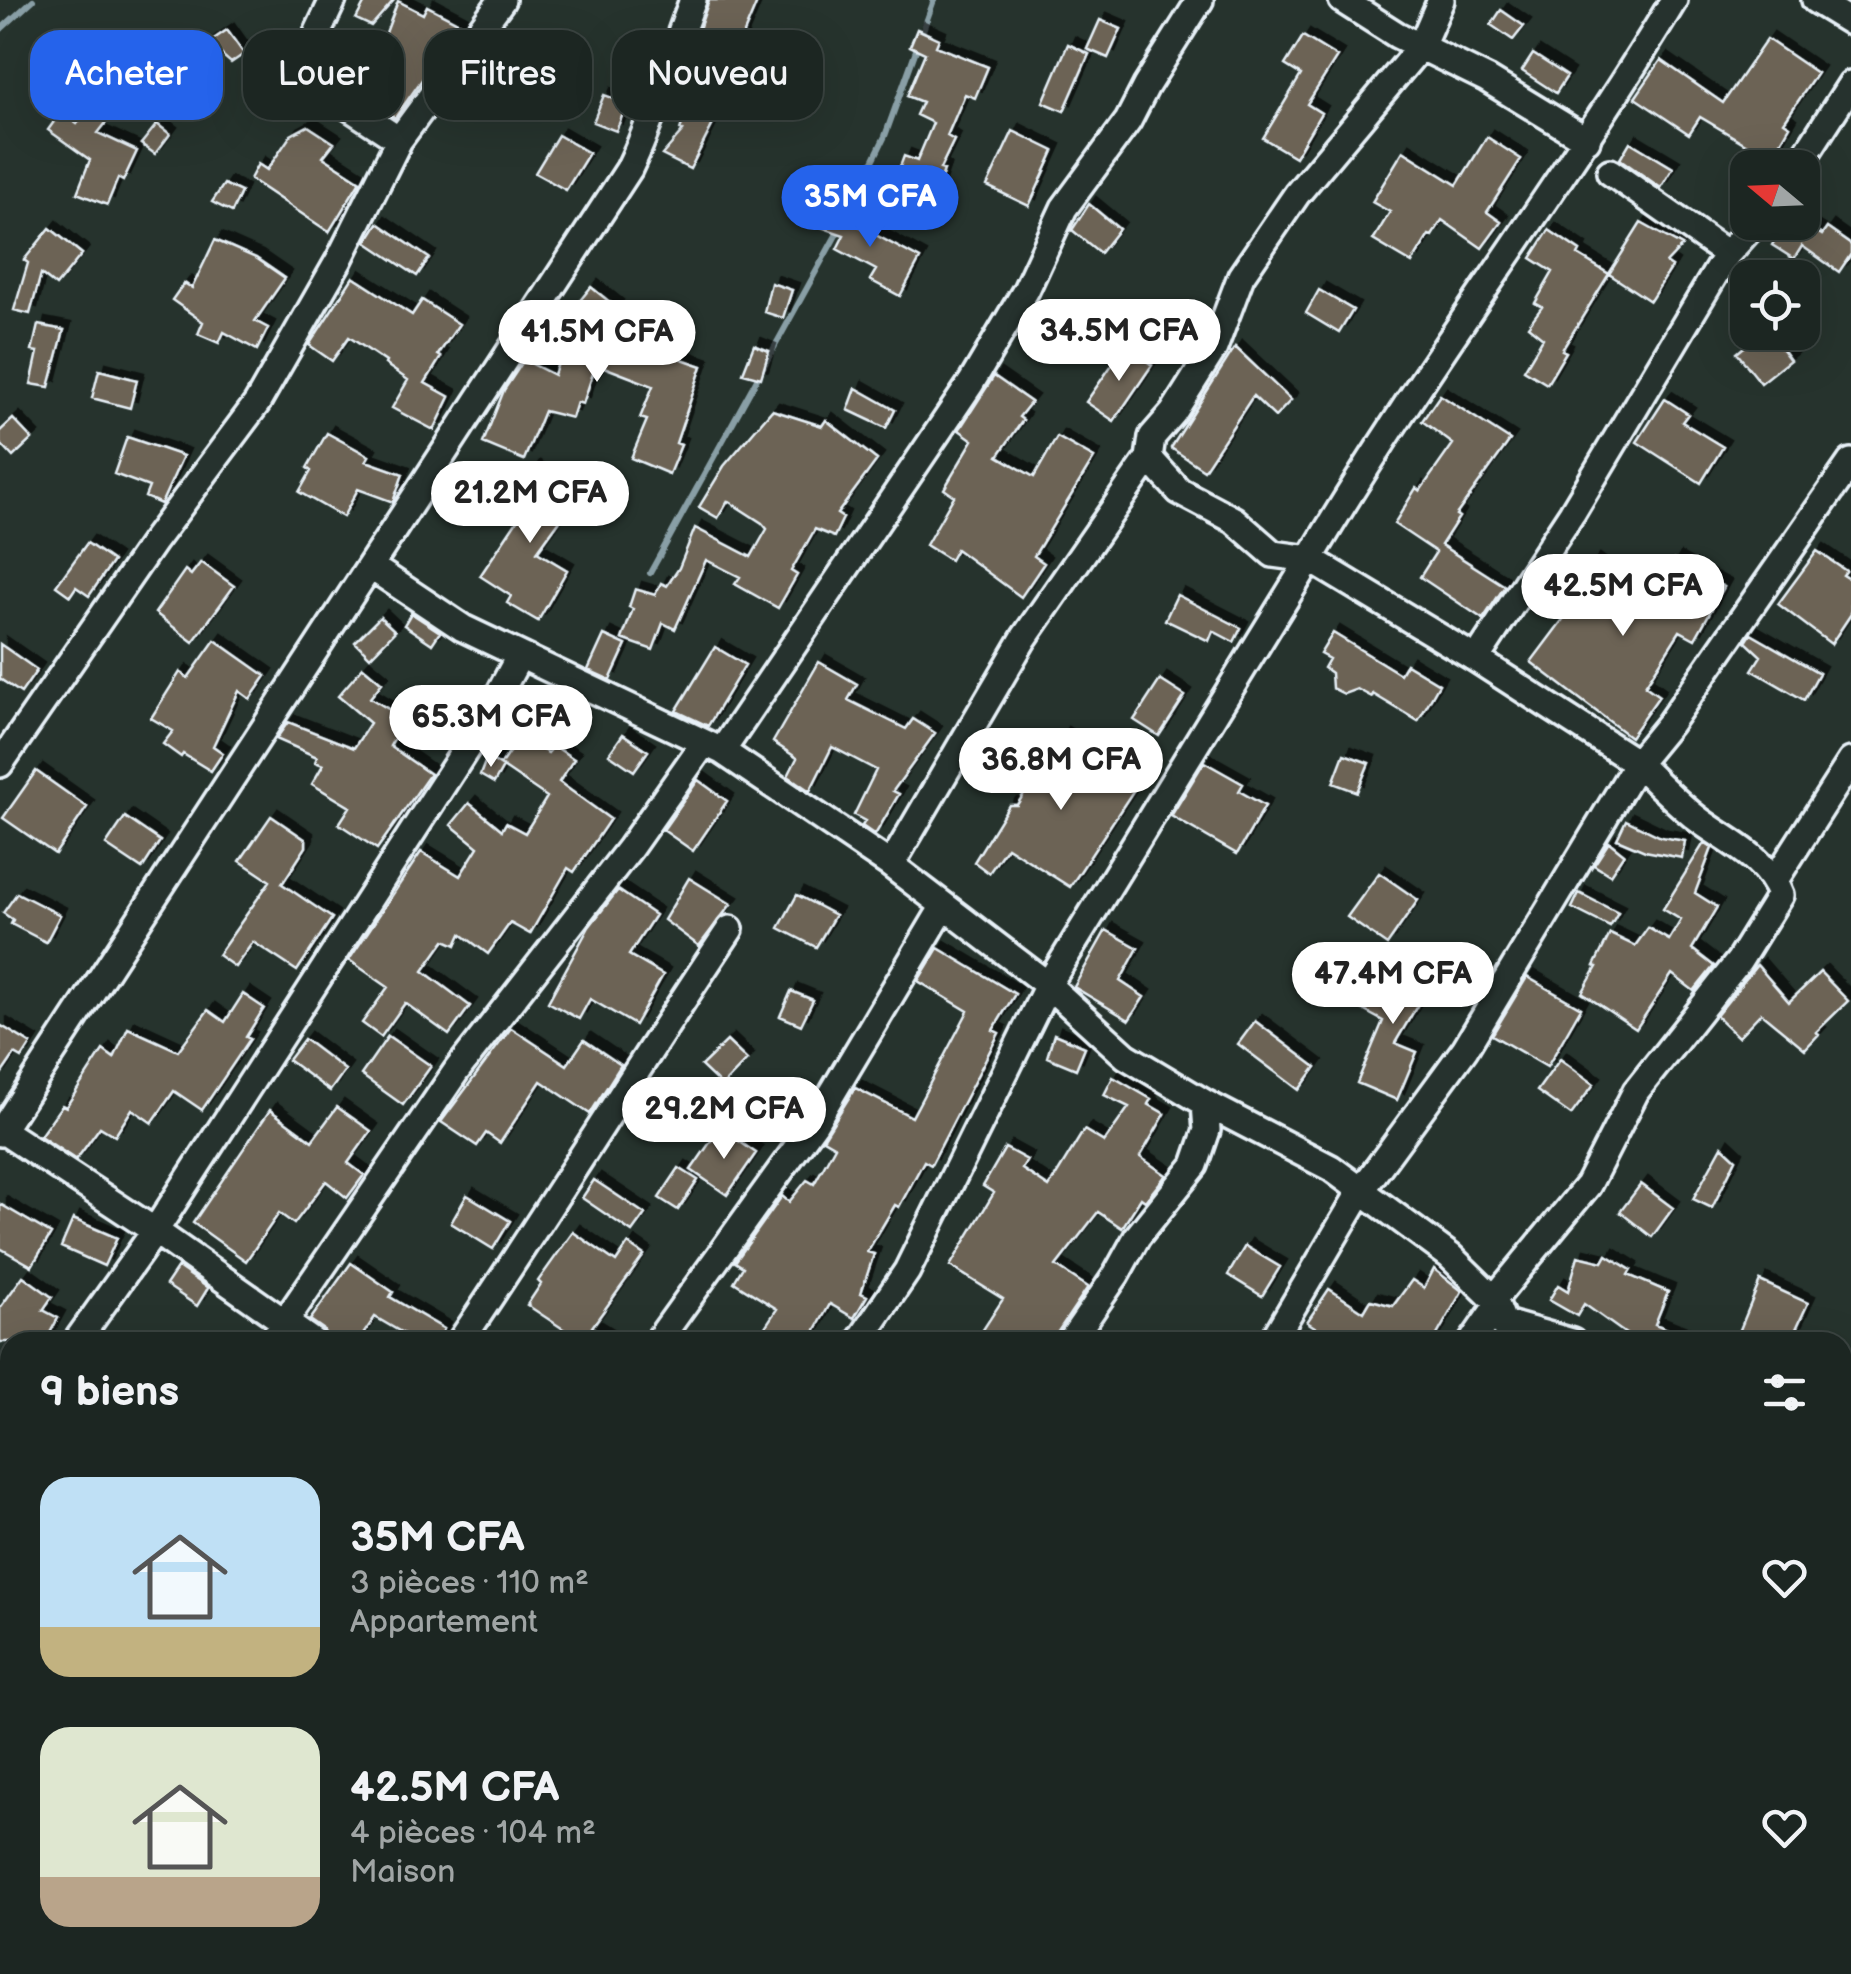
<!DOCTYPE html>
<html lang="fr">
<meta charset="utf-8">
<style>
:root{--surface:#1c2622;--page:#29322f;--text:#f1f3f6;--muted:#a0a5a5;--line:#3a4340;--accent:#2563eb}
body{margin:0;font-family:"Balsamiq Sans",sans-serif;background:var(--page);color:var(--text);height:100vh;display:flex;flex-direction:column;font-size:38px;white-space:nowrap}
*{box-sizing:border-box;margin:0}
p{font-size:32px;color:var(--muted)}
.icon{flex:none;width:55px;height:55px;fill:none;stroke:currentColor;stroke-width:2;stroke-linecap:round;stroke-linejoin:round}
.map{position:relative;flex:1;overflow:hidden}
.side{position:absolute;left:0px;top:1332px;width:1852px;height:642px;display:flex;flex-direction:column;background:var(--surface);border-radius:30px 30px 0 0;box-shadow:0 10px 40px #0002,0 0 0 2px var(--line)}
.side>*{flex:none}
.hud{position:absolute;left:30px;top:30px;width:1000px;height:90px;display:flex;gap:20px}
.needle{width:65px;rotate:289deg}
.tools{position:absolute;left:1730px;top:150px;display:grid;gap:20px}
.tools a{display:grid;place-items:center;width:90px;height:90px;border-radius:20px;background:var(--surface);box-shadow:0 10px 40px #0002,0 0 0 2px var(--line);font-size:50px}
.price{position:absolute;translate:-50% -85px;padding:0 22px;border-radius:35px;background:#fff;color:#222;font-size:32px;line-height:65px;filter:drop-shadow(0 2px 5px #0008)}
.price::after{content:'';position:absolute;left:50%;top:60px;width:30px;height:22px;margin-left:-15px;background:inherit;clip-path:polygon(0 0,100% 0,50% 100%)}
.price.on{background:var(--accent);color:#fff}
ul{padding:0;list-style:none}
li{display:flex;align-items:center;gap:30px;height:250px;padding:0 40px}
li span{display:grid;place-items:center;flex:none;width:280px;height:200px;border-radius:30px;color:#555}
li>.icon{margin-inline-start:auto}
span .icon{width:120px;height:120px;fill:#fffc;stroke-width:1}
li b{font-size:42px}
h2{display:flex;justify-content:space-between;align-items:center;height:120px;padding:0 40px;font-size:42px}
.chip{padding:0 35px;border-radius:30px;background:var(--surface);box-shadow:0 10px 40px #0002,0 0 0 2px var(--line);font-size:35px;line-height:90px}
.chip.on{background:var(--accent);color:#fff}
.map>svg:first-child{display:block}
</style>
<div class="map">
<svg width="1851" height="1974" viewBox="0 0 1851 1974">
<defs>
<filter id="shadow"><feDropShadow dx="7" dy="-7" stdDeviation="0" flood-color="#0009"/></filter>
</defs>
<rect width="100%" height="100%" fill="#26332d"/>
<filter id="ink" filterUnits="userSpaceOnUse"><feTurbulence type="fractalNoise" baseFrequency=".01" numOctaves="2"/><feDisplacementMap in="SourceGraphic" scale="20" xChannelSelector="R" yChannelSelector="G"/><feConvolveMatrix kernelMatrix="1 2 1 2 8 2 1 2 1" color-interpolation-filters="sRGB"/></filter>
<g filter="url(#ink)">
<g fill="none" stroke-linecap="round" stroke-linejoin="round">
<path stroke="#899fa6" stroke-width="6" d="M 0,30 L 33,0
M 846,217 L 885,136 L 934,0
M 650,573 L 840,228"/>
</g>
<path fill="#6c6354" stroke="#e8f1f8" stroke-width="2.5" filter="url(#shadow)" d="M 366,0 L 394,0 L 371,26 L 356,19 Z
M 709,0 L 758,0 L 739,45 L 775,56 L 764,89 L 721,76 L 707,116 L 715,120 L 690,169 L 662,155 L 683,131 L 680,130 L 700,70 L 687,64 Z
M 398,1 L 423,14 L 427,6 L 461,24 L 395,118 L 362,96 Z
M 1501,10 L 1524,26 L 1513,40 L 1491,25 Z
M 1100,20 L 1121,29 L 1108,58 L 1087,49 Z
M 917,29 L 939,39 L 936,46 L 988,67 L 975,98 L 965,94 L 947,136 L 954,140 L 940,169 L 944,170 L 930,211 L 910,204 L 914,190 L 894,183 L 904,156 L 917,161 L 933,123 L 916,115 L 922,102 L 907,96 L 925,53 L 910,46 Z
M 227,30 L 244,54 L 231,63 L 208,43 Z
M 1303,36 L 1337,57 L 1307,104 L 1321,113 L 1295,157 L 1263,138 L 1301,75 L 1285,65 Z
M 1767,39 L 1817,73 L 1784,122 L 1790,126 L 1771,159 L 1700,117 L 1689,134 L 1635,98 L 1661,60 L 1723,103 Z
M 1068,44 L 1089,54 L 1064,111 L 1043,102 Z
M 329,47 L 344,59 L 330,75 L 319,68 Z
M 1533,54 L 1567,76 L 1556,93 L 1522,71 Z
M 102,79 L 123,84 L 113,114 L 98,133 L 137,151 L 123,181 L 118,178 L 107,205 L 77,193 L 90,160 L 48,130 L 61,112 L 77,124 L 95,100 Z
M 604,95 L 627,104 L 616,131 L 593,122 Z
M 157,124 L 170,134 L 155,154 L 141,144 Z
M 308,126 L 334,143 L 323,157 L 360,181 L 329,232 L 250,179 L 258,164 L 267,170 L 291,135 Z
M 1013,131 L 1054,151 L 1029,206 L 987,186 Z
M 558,135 L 589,153 L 566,190 L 535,173 Z
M 1487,137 L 1521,159 L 1487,212 L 1501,222 L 1482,248 L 1442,220 L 1432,236 L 1429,235 L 1412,263 L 1373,240 L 1390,212 L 1372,202 L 1403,151 L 1457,185 Z
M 1630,142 L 1673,168 L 1661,188 L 1620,159 Z
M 224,184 L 241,192 L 232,212 L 212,202 Z
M 826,201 L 852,211 L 848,220 L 920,259 L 900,296 L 870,280 L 876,270 L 837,249 L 844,235 L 818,226 Z
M 1089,204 L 1119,229 L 1100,253 L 1072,230 Z
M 1786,222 L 1801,222 L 1822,235 L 1827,228 L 1851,245 L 1851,254 L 1839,272 L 1802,246 L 1794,259 L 1772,245 Z
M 378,223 L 429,258 L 417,276 L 366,242 Z
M 1641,223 L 1682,246 L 1666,263 L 1672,267 L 1650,301 L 1609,274 Z
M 50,228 L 82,254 L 56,286 L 41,274 L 30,314 L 14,310 L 28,263 L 24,260 Z
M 1549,230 L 1580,251 L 1578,255 L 1609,274 L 1562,350 L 1566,352 L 1547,384 L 1524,370 L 1543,338 L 1528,326 L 1542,307 L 1535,303 L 1553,272 L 1531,258 Z
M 215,240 L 256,258 L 285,278 L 255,321 L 268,328 L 257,350 L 224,332 L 219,343 L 198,334 L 203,322 L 172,300 L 184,283 L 192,288 Z
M 353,277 L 412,315 L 422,300 L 459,324 L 438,355 L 441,357 L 425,383 L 450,397 L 434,430 L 392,408 L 408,380 L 385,364 L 386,362 L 349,337 L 332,361 L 309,345 Z
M 771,283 L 792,290 L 783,318 L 764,312 Z
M 591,287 L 616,307 L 602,324 L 649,341 L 647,347 L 702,366 L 676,443 L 681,445 L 669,474 L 631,458 L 647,420 L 640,418 L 653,386 L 596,364 L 583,404 L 577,402 L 572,418 L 544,411 L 524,460 L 483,443 L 504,390 L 524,360 L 554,375 L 564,346 L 551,336 Z
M 1319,290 L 1353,310 L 1339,333 L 1306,313 Z
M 38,325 L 64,330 L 49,387 L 31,384 L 38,352 L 32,351 Z
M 1762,332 L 1769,332 L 1790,360 L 1761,383 L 1737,353 Z
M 754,345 L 769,351 L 761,378 L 743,373 Z
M 1125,346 L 1152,365 L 1114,421 L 1086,402 Z
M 1235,347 L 1291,400 L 1275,417 L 1253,396 L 1204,470 L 1171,448 Z
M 99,370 L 137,380 L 130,408 L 92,398 Z
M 994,376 L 1031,402 L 1019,417 L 1023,420 L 998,456 L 1034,477 L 1057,437 L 1094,458 L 1034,556 L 1044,563 L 1021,597 L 956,549 L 950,560 L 926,545 L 954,496 L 944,489 L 973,440 L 959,430 Z
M 856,388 L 895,410 L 886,428 L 848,410 Z
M 1440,395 L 1510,440 L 1456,515 L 1459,517 L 1441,545 L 1505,586 L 1483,619 L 1420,577 L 1436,552 L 1394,524 L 1416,488 L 1420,491 L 1453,444 L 1422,421 Z
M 1665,399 L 1688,414 L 1682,422 L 1723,447 L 1701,483 L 1637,442 Z
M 772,410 L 822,426 L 826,420 L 877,460 L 837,514 L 843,518 L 834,537 L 815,529 L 791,571 L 797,575 L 778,608 L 735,584 L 740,577 L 706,560 L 675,629 L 663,623 L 653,650 L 622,639 L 633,609 L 629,607 L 635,589 L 655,595 L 661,583 L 667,586 L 679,568 L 695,528 L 751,557 L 767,529 L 762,523 L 728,501 L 718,518 L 699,507 L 724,466 Z
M 13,419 L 32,439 L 13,457 L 0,443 L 0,431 Z
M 327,433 L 369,456 L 366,461 L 403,474 L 393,502 L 358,489 L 343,517 L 299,492 L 311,471 L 307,468 Z
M 127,437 L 183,456 L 161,504 L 145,497 L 149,487 L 114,474 Z
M 533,468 L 576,498 L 537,552 L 567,570 L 538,621 L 507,603 L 511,596 L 480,576 L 518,519 L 503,509 Z
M 87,543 L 113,561 L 89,596 L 76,587 L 70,596 L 56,586 Z
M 1817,551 L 1846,571 L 1843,575 L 1851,580 L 1851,614 L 1831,644 L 1778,604 Z
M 1674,560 L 1724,587 L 1695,639 L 1680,631 L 1645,686 L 1659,696 L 1630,737 L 1531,662 L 1570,610 L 1562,605 L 1593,561 L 1650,603 Z
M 201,562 L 234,586 L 193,642 L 155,613 L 185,570 L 191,575 Z
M 1177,595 L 1241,628 L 1234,642 L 1213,631 L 1209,641 L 1165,620 Z
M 411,613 L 440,632 L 432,644 L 404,625 Z
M 380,617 L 395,631 L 370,657 L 355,642 Z
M 1333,633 L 1400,674 L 1406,664 L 1439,684 L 1418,721 L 1373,694 L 1372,697 L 1357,689 L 1344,694 L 1332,688 L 1331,673 L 1324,668 L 1329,659 L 1320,654 Z
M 1751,634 L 1819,673 L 1804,700 L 1752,670 L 1761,656 L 1746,642 Z
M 604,635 L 626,645 L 610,680 L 588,670 Z
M 215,640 L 266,676 L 250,699 L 239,691 L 213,746 L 223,753 L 211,771 L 183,754 L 181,757 L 163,744 L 173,731 L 151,718 L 180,672 L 188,678 Z
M 0,644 L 37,670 L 21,693 L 0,679 Z
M 715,647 L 745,665 L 708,726 L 676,711 Z
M 819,662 L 857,684 L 848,700 L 906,729 L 913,719 L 935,733 L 893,791 L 899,794 L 875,835 L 862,826 L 865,821 L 854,815 L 876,770 L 832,747 L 810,791 L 788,776 L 797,758 L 773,742 Z
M 363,667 L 382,683 L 370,698 L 405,719 L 390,746 L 430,774 L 377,849 L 339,824 L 350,807 L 312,784 L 323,765 L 315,762 L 317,757 L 276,739 L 288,722 L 354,748 L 370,723 L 338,696 Z
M 1160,680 L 1185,696 L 1159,736 L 1134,720 Z
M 623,734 L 648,751 L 634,771 L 609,754 Z
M 1061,734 L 1139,782 L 1070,887 L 1007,847 L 989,873 L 974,862 L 1009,805 L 1017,805 Z
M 519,738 L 548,753 L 554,746 L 574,759 L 559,782 L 610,819 L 574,872 L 568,868 L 530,934 L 510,923 L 488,954 L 461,934 L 456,945 L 445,940 L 423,971 L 470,1006 L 449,1035 L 405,1003 L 381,1037 L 362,1023 L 388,987 L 349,960 L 421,852 L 460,876 L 478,847 L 451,825 L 469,803 L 502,830 L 506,823 L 525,833 L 547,797 L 500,765 Z
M 1344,754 L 1369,763 L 1357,792 L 1333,783 Z
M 487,757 L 503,767 L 494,783 L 480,775 Z
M 1204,762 L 1243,784 L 1239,791 L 1265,806 L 1237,854 L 1171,816 Z
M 36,771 L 87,807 L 55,854 L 3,818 Z
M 698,780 L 727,801 L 693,851 L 663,830 Z
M 271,816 L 306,840 L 306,847 L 282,884 L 332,918 L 297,971 L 253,942 L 235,967 L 218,955 L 270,881 L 240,861 Z
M 125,817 L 160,841 L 142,869 L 106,845 Z
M 1626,820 L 1661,837 L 1685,841 L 1682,858 L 1645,851 L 1617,839 Z
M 1609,842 L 1624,854 L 1610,875 L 1594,865 Z
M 1704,843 L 1712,848 L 1695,893 L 1717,907 L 1692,949 L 1714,966 L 1694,991 L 1672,974 L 1636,1029 L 1582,993 L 1597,967 L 1594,966 L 1610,934 L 1635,946 L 1648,928 L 1669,940 L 1681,920 L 1663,909 Z
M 1379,873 L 1418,900 L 1387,945 L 1347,917 Z
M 689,878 L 731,904 L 699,946 L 664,920 Z
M 618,890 L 655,915 L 629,955 L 663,975 L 635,1025 L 590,999 L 579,1019 L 548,1002 L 589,927 Z
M 17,893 L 60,915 L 46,942 L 11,924 L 13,920 L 3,913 Z
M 1579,893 L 1618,913 L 1610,927 L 1572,908 Z
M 797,895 L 835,915 L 816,947 L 779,928 Z
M 1106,930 L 1138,948 L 1120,981 L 1144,997 L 1129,1020 L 1074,987 Z
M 938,948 L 1015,994 L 993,1030 L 999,1033 L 931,1165 L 924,1161 L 899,1207 L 895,1205 L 867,1252 L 874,1254 L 861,1293 L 867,1296 L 854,1318 L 830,1304 L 809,1342 L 755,1342 L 777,1309 L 734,1282 L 743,1267 L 735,1262 L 782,1196 L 789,1202 L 807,1180 L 814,1184 L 835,1146 L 823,1139 L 855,1088 L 912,1117 L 968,1011 L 918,981 Z
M 1394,956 L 1433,979 L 1395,1043 L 1417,1052 L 1397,1100 L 1357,1083 L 1383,1021 L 1363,1010 Z
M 1757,965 L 1789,1002 L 1820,972 L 1848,1001 L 1816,1032 L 1819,1034 L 1805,1049 L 1761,1013 L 1738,1037 L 1716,1016 Z
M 1527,977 L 1581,1008 L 1547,1067 L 1492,1035 Z
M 791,991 L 813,1000 L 801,1025 L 780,1016 Z
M 243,994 L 264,1008 L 246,1037 L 250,1039 L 202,1110 L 174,1091 L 152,1123 L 132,1109 L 115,1136 L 100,1127 L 76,1160 L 40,1136 L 62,1105 L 66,1107 L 103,1050 L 114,1058 L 128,1028 L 178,1051 L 208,1010 L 225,1022 Z
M 1255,1021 L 1316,1067 L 1299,1090 L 1238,1044 Z
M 0,1025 L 31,1044 L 22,1058 L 15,1054 L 0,1076 Z
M 511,1028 L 567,1065 L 584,1040 L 621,1065 L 590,1114 L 541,1081 L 500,1143 L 486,1133 L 477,1146 L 441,1122 Z
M 1054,1034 L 1085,1047 L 1076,1069 L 1047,1057 Z
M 388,1036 L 431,1066 L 403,1105 L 361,1075 Z
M 304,1039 L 345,1070 L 330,1091 L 288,1060 Z
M 727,1041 L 747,1060 L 722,1086 L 701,1066 Z
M 1560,1059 L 1594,1084 L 1571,1115 L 1537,1091 Z
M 1113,1077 L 1151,1099 L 1148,1104 L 1165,1114 L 1140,1157 L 1166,1175 L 1145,1201 L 1141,1198 L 1122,1228 L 1098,1212 L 1056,1266 L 1088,1287 L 1057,1333 L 1054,1342 L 975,1342 L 1003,1299 L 950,1266 L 994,1193 L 983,1186 L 1005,1148 L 1027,1160 L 1022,1169 L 1049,1187 L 1084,1130 L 1104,1142 L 1129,1107 L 1104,1095 Z
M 337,1107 L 371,1131 L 348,1163 L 364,1175 L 347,1198 L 326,1181 L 294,1224 L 279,1213 L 246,1261 L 193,1223 L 270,1110 L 312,1141 Z
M 720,1128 L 756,1153 L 727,1195 L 691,1170 Z
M 1722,1146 L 1736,1159 L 1712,1208 L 1693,1199 Z
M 679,1168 L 698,1180 L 678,1210 L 659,1198 Z
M 594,1180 L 645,1214 L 632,1232 L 582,1198 Z
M 1641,1184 L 1673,1208 L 1652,1237 L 1620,1212 Z
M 467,1195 L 510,1221 L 493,1249 L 451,1223 Z
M 0,1204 L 51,1234 L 32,1266 L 0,1248 Z
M 73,1219 L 117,1238 L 104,1266 L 61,1247 Z
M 573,1232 L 616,1262 L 628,1244 L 644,1255 L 592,1327 L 616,1342 L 583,1342 L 527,1305 L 541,1284 L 538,1281 Z
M 1245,1246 L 1280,1267 L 1262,1296 L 1228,1275 Z
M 1607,1255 L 1631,1270 L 1628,1275 L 1668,1292 L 1655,1324 L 1699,1342 L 1637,1342 L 1584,1304 L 1577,1316 L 1549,1300 L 1558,1285 L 1568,1291 L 1578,1256 L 1603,1262 Z
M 351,1263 L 393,1292 L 390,1297 L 444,1329 L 437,1342 L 418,1342 L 375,1317 L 358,1342 L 329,1342 L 323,1329 L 310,1320 Z
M 178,1267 L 208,1288 L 197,1306 L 166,1285 Z
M 1434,1269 L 1462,1291 L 1433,1342 L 1338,1342 L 1307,1322 L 1329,1289 L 1364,1312 L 1371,1300 L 1393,1306 L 1412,1280 L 1424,1288 Z
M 23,1276 L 52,1297 L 43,1310 L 58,1318 L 45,1342 L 0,1342 L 0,1308 Z
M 1760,1281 L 1808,1303 L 1790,1342 L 1747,1342 L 1749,1336 L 1739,1332 Z"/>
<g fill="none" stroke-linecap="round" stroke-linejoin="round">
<defs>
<path id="minor" d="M 333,0 L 300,70 L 305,78 L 399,140
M 1342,0 L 1397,35 L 1487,79 L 1587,140
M 1815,0 L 1851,22
M 1797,168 L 1851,84
M 1610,172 L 1727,254
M 1149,458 L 1152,437 L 1173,413 L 1214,348 L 1241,276 L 1297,194 L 1421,46 L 1441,0
M 370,566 L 463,628 L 722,751 L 891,865 L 1048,985 L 1126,1056 L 1205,1103 L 1331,1168 L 1450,1256 L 1494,1299 L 1511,1342
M 1476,659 L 1572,513 L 1727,254 L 1756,222
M 722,751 L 971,383 L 1026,290 L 1064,208 L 1128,121 L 1146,86 L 1200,0
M 0,764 L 154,541 L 257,403 L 339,260 L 399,140 L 502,0
M 891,865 L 1024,638 L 1149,458 L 1179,491 L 1234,520 L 1273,554 L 1310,559 C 1423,367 1559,191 1674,0
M 1775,880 L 1851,761
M 0,1129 L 155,1231 L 313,1342
M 0,1133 L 629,169 C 655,115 671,56 693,0
M 1505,1323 L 1572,1342
M 76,1342 L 155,1231 L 486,718 L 520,655
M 271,1342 L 457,1070 L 630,848 L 704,743
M 460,1342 C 552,1206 638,1066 730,929
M 657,1342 L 814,1124 L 944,906
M 859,1342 L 907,1271 L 1048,985 L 1310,559 L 1476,659 L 1637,763 L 1669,724 L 1851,462
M 1070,1342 L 1116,1275 L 1137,1237 L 1195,1165 L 1207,1130 L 1205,1103
M 1272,1342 L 1361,1191 L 1465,1049 L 1637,763 C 1656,782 1674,800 1695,817 C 1725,841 1766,856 1780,895 L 1739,961 L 1636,1091 L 1588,1185 L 1494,1299
M 1472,1342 L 1497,1306
M 0,1452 L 10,1436
M 0,1714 L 10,1699
M 1842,1795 L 1851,1799
M 1646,1965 L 1658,1974"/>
</defs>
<use href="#minor" stroke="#e8f1f8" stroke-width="32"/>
<use href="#minor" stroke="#26332d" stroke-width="25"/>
</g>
</g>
</svg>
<div class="tools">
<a><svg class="needle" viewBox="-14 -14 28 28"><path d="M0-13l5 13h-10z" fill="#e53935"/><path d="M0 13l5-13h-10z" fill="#a0a5a5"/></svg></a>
<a><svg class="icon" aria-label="locate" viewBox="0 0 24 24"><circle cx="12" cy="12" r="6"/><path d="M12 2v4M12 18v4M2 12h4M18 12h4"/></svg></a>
</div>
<b class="price on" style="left:870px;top:250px">35M CFA</b>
<b class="price" style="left:1119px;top:384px">34.5M CFA</b>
<b class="price" style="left:597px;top:385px">41.5M CFA</b>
<b class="price" style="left:530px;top:546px">21.2M CFA</b>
<b class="price" style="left:1623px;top:639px">42.5M CFA</b>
<b class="price" style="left:491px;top:770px">65.3M CFA</b>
<b class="price" style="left:1061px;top:813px">36.8M CFA</b>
<b class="price" style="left:1393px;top:1027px">47.4M CFA</b>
<b class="price" style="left:724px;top:1162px">29.2M CFA</b>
<div class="hud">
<a class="chip on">Acheter</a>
<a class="chip">Louer</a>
<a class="chip">Filtres</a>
<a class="chip">Nouveau</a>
</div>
<section class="side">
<h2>9 biens<svg class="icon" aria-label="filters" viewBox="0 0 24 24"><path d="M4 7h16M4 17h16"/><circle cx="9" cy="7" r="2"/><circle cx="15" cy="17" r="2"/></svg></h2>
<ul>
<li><span style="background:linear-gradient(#bfe0f5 75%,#c2b280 0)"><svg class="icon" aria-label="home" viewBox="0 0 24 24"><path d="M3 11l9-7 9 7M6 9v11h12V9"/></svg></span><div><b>35M CFA</b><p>3 pièces · 110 m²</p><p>Appartement</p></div><svg class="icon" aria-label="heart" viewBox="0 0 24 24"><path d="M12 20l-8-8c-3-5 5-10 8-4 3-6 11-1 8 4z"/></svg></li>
<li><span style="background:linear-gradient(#dfe7d0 75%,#b9a48a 0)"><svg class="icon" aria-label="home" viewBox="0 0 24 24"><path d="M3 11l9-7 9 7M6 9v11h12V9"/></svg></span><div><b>42.5M CFA</b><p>4 pièces · 104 m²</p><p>Maison</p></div><svg class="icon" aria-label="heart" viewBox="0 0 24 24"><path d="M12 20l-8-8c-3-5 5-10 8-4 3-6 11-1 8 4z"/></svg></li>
</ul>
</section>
</div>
